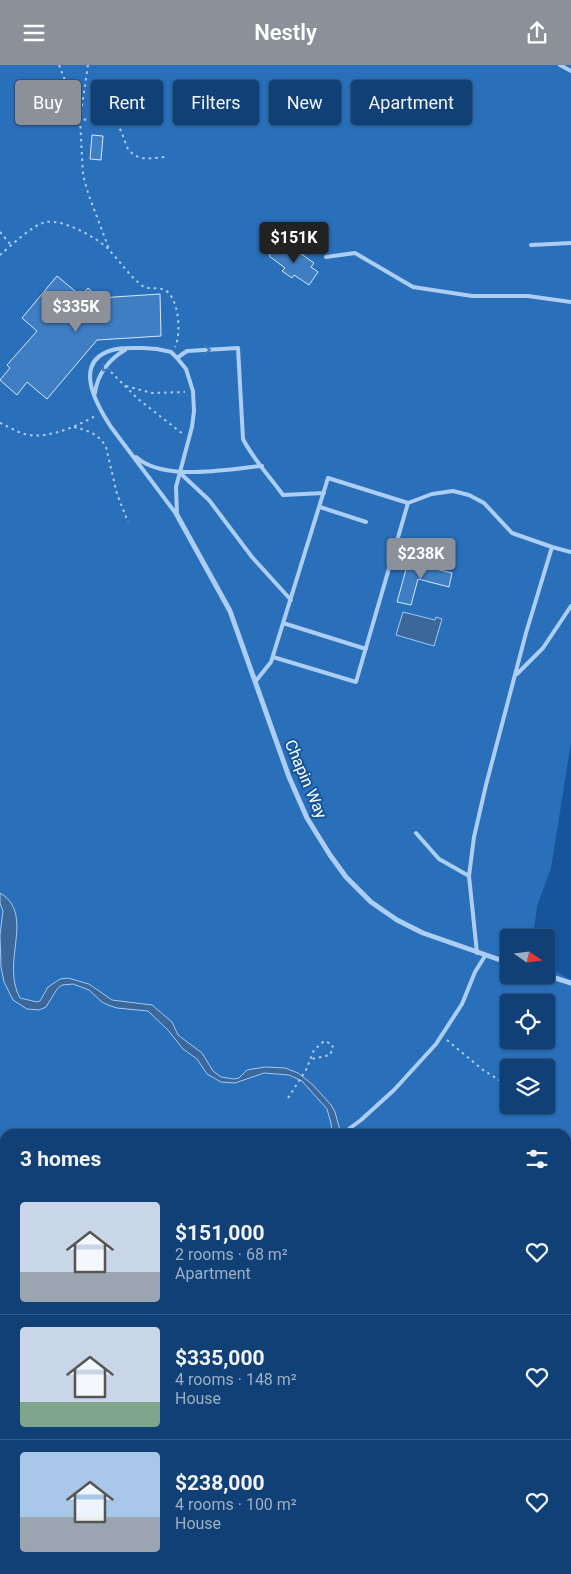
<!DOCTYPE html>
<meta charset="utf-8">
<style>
:root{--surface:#104075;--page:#19477a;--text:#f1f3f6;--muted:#9cafc5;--line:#305987;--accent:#8c9099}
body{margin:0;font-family:Roboto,sans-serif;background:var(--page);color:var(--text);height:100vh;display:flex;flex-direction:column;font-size:19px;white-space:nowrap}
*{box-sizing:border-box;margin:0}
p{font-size:16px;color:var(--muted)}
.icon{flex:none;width:28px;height:28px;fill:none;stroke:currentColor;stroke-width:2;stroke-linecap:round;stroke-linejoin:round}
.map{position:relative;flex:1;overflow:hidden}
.drawer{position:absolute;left:0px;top:1064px;width:571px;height:446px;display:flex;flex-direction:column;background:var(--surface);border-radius:15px 15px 0 0;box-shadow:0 1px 4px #0004,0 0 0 1px var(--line)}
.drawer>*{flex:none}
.hud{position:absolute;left:15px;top:15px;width:541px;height:45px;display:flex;gap:10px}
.needle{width:32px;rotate:104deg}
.controls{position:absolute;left:500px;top:864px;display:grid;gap:10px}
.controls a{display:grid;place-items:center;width:55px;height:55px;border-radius:5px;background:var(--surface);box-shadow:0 1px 4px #0004,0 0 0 1px var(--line);font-size:25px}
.price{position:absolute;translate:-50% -42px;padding:0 11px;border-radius:5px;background:var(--accent);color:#fff;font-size:16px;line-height:32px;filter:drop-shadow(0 1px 2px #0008)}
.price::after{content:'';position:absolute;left:50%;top:30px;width:15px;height:11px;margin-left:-8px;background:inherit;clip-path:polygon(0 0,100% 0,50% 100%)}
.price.selected{background:#222;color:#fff}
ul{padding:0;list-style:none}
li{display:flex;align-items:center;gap:15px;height:125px;padding:0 20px}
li+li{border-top:1px solid var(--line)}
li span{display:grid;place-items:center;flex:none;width:140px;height:100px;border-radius:5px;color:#555}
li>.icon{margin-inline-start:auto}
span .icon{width:60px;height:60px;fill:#fffc;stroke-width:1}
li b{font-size:21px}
h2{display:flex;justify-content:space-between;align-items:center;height:60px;padding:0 20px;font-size:21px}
.chip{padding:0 18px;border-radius:5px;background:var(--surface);box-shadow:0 1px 4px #0004,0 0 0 1px var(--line);font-size:18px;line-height:45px}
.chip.selected{background:var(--accent);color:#fff}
header{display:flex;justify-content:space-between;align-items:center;height:65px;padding:0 20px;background:var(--accent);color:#fff;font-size:22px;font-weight:600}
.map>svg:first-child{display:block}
</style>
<header><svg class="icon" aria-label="menu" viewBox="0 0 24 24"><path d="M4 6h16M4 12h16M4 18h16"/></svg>Nestly<svg class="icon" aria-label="share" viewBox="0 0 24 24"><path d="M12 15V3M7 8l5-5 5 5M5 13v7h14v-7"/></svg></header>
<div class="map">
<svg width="571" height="1509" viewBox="0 0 571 1509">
<rect width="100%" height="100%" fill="#16559c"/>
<path fill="#296fba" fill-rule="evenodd" d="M 0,0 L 571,0 L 571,678 L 551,803 L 537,841 L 533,872 L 509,872 L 509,910 L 546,910 L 546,901 L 571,915 L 571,1499 L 566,1499 L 566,1069 L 5,1069 L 5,1505 L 199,1505 L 191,1509 L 0,1509 ZM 509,938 L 546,938 L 546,975 L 509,975 ZM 509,1002 L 546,1002 L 546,1040 L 509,1040 Z"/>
<path fill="#3b679a" stroke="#9fcaf5" d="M 403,547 L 435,555 L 436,552 L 442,554 L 434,581 L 396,570 Z
M 0,828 C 36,849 0,897 20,933 L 37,937 L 40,936 L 48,922 L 60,914 L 68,913 L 89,919 L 112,935 L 152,940 L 172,957 L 178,970 L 202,988 L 213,1006 L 221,1012 L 234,1014 L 239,1013 L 247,1005 L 265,1002 L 285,1003 L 298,1008 L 313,1020 L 331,1040 L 335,1047 L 341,1069 L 332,1069 L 331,1058 L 327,1044 L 302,1016 L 289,1010 L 264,1008 L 235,1018 L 221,1017 L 207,1009 L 197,994 L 183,984 L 168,965 L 148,946 L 117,943 L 108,940 L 102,937 L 89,925 L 73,919 L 62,920 L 57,924 L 46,942 L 39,945 L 27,944 L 13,935 L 4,917 L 1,902 L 0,870 L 3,846 L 0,838 Z"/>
<path fill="#3f7ec3" stroke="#d5e8fd" d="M 92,70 L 103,71 L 101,95 L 90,94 Z
M 278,179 L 286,185 L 289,180 L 314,198 L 311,202 L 318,207 L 309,220 L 294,210 L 292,213 L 282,206 L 285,203 L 269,191 Z
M 57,211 L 81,231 L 88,223 L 99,233 L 160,229 L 161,271 L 97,275 L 47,334 L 27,317 L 17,330 L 0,315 L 10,303 L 7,300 L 37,266 L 22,253 Z
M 408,497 L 452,508 L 449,522 L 418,514 L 411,540 L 397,537 Z"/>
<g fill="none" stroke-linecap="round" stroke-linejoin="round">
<path stroke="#adcef3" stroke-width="2" stroke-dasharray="2.5 4" stroke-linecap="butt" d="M 59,0 L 80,54 L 83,110 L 88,128 L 109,184
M 88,0 L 80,54 C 90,56 108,54 115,58 C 119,61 121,66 123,71 C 125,75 126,82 129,85 C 138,97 153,93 165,92
M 0,167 L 11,180
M 0,190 C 12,180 32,160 46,157 C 63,154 99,173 110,186 C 121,198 129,210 141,220 C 150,227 163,218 171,231 C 179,243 181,269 175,282
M 111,307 L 138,334 L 183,369
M 126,321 L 152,328 L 185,327
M 0,358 C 8,361 16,367 25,369 C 46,375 78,361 95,351
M 74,362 C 88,366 98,368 106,382 L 117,429 L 128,457
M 447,975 L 483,1005 L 509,1021
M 288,1033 L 306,1005 L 314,985 L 324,976 L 332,979 L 333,983 L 330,990 L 312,994
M 0,1126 L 5,1127"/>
<path stroke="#adcef3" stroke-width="4" d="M 560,0 L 571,6
M 531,180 L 571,178
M 326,192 L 355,188 L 413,222 L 472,231 L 528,231 L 571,237
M 143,283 L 157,284 L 171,287 L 177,293 L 186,304 L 193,326 L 194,346 L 192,362 L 176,422 L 177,450 L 111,362 C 96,339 72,297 112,285 C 121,282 133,283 143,283 Z
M 177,293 L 187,286 L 238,283 L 243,374 C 253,394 270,412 283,430 L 324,428
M 95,328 C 97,310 109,294 125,285
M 136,392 C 164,417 226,404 262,401
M 180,408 L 209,435 L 252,492 L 291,535
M 320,442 L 366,457
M 283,558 L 366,584
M 273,592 L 356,617 L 408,438
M 517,609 L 543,583 L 571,541
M 255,617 L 271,597 L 328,413 L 408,438 L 432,429 L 453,426 L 469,430 L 484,438 L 512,468 L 552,482
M 416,768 L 439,794 L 469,811
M 477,888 L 469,811 L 474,772 L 486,720 L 526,568 L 552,482 L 571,487
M 342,1069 L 361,1055 L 394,1025 L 436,979 L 462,939 L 475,907 L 485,891
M 130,1509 L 132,1505"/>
<path stroke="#adcef3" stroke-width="5" d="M 177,450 L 230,546 L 289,712 L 307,753 L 330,790 L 346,812 L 371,837 L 397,855 L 423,868 L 509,898
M 546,910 L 571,918
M 560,1505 L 571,1506
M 206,1509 L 216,1505"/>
</g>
<defs><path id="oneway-chevron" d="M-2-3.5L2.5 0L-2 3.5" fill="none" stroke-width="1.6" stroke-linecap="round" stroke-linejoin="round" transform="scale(1.25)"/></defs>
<g stroke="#4379b6">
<use href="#oneway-chevron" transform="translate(207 285) rotate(-3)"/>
<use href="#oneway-chevron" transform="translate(105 303) rotate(129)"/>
</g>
<g text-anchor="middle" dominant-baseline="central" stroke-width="4" stroke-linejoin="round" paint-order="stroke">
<g font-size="16" fill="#fff" stroke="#16559c">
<text transform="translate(306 714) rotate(67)">Chapin Way</text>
</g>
</g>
</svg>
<div class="controls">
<a><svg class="needle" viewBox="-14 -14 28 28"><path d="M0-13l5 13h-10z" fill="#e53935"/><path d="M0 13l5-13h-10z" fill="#9cafc5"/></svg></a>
<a><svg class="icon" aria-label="locate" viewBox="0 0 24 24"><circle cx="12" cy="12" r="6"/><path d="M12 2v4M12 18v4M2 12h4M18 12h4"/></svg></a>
<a><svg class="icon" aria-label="layers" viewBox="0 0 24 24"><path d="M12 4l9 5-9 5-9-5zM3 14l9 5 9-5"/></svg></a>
</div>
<b class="price selected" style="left:294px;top:199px">$151K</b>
<b class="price" style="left:76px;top:268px">$335K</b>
<b class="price" style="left:421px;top:515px">$238K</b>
<div class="hud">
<a class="chip selected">Buy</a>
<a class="chip">Rent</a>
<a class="chip">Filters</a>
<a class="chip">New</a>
<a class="chip">Apartment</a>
</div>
<section class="drawer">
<h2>3 homes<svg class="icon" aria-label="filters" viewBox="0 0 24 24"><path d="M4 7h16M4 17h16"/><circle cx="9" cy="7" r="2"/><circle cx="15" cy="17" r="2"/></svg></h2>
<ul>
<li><span style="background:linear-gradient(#c9d6e8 70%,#9aa5b1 0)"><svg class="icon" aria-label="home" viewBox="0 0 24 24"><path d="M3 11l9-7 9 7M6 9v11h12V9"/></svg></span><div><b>$151,000</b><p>2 rooms · 68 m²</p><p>Apartment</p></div><svg class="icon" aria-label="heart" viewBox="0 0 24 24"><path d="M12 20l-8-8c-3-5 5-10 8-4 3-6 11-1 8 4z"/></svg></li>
<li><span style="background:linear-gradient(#c9d6e8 75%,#7fa58c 0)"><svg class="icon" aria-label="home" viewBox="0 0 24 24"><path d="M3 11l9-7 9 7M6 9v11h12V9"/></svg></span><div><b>$335,000</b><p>4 rooms · 148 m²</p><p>House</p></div><svg class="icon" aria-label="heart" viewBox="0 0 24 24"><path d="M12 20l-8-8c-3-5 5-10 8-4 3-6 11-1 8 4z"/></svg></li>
<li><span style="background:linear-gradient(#a9c7e8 65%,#9aa5b1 0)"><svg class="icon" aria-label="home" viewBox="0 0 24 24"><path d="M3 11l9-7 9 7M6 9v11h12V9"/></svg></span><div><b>$238,000</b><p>4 rooms · 100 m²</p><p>House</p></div><svg class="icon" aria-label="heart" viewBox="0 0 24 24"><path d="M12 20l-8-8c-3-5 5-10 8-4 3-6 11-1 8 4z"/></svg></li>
</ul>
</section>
</div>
